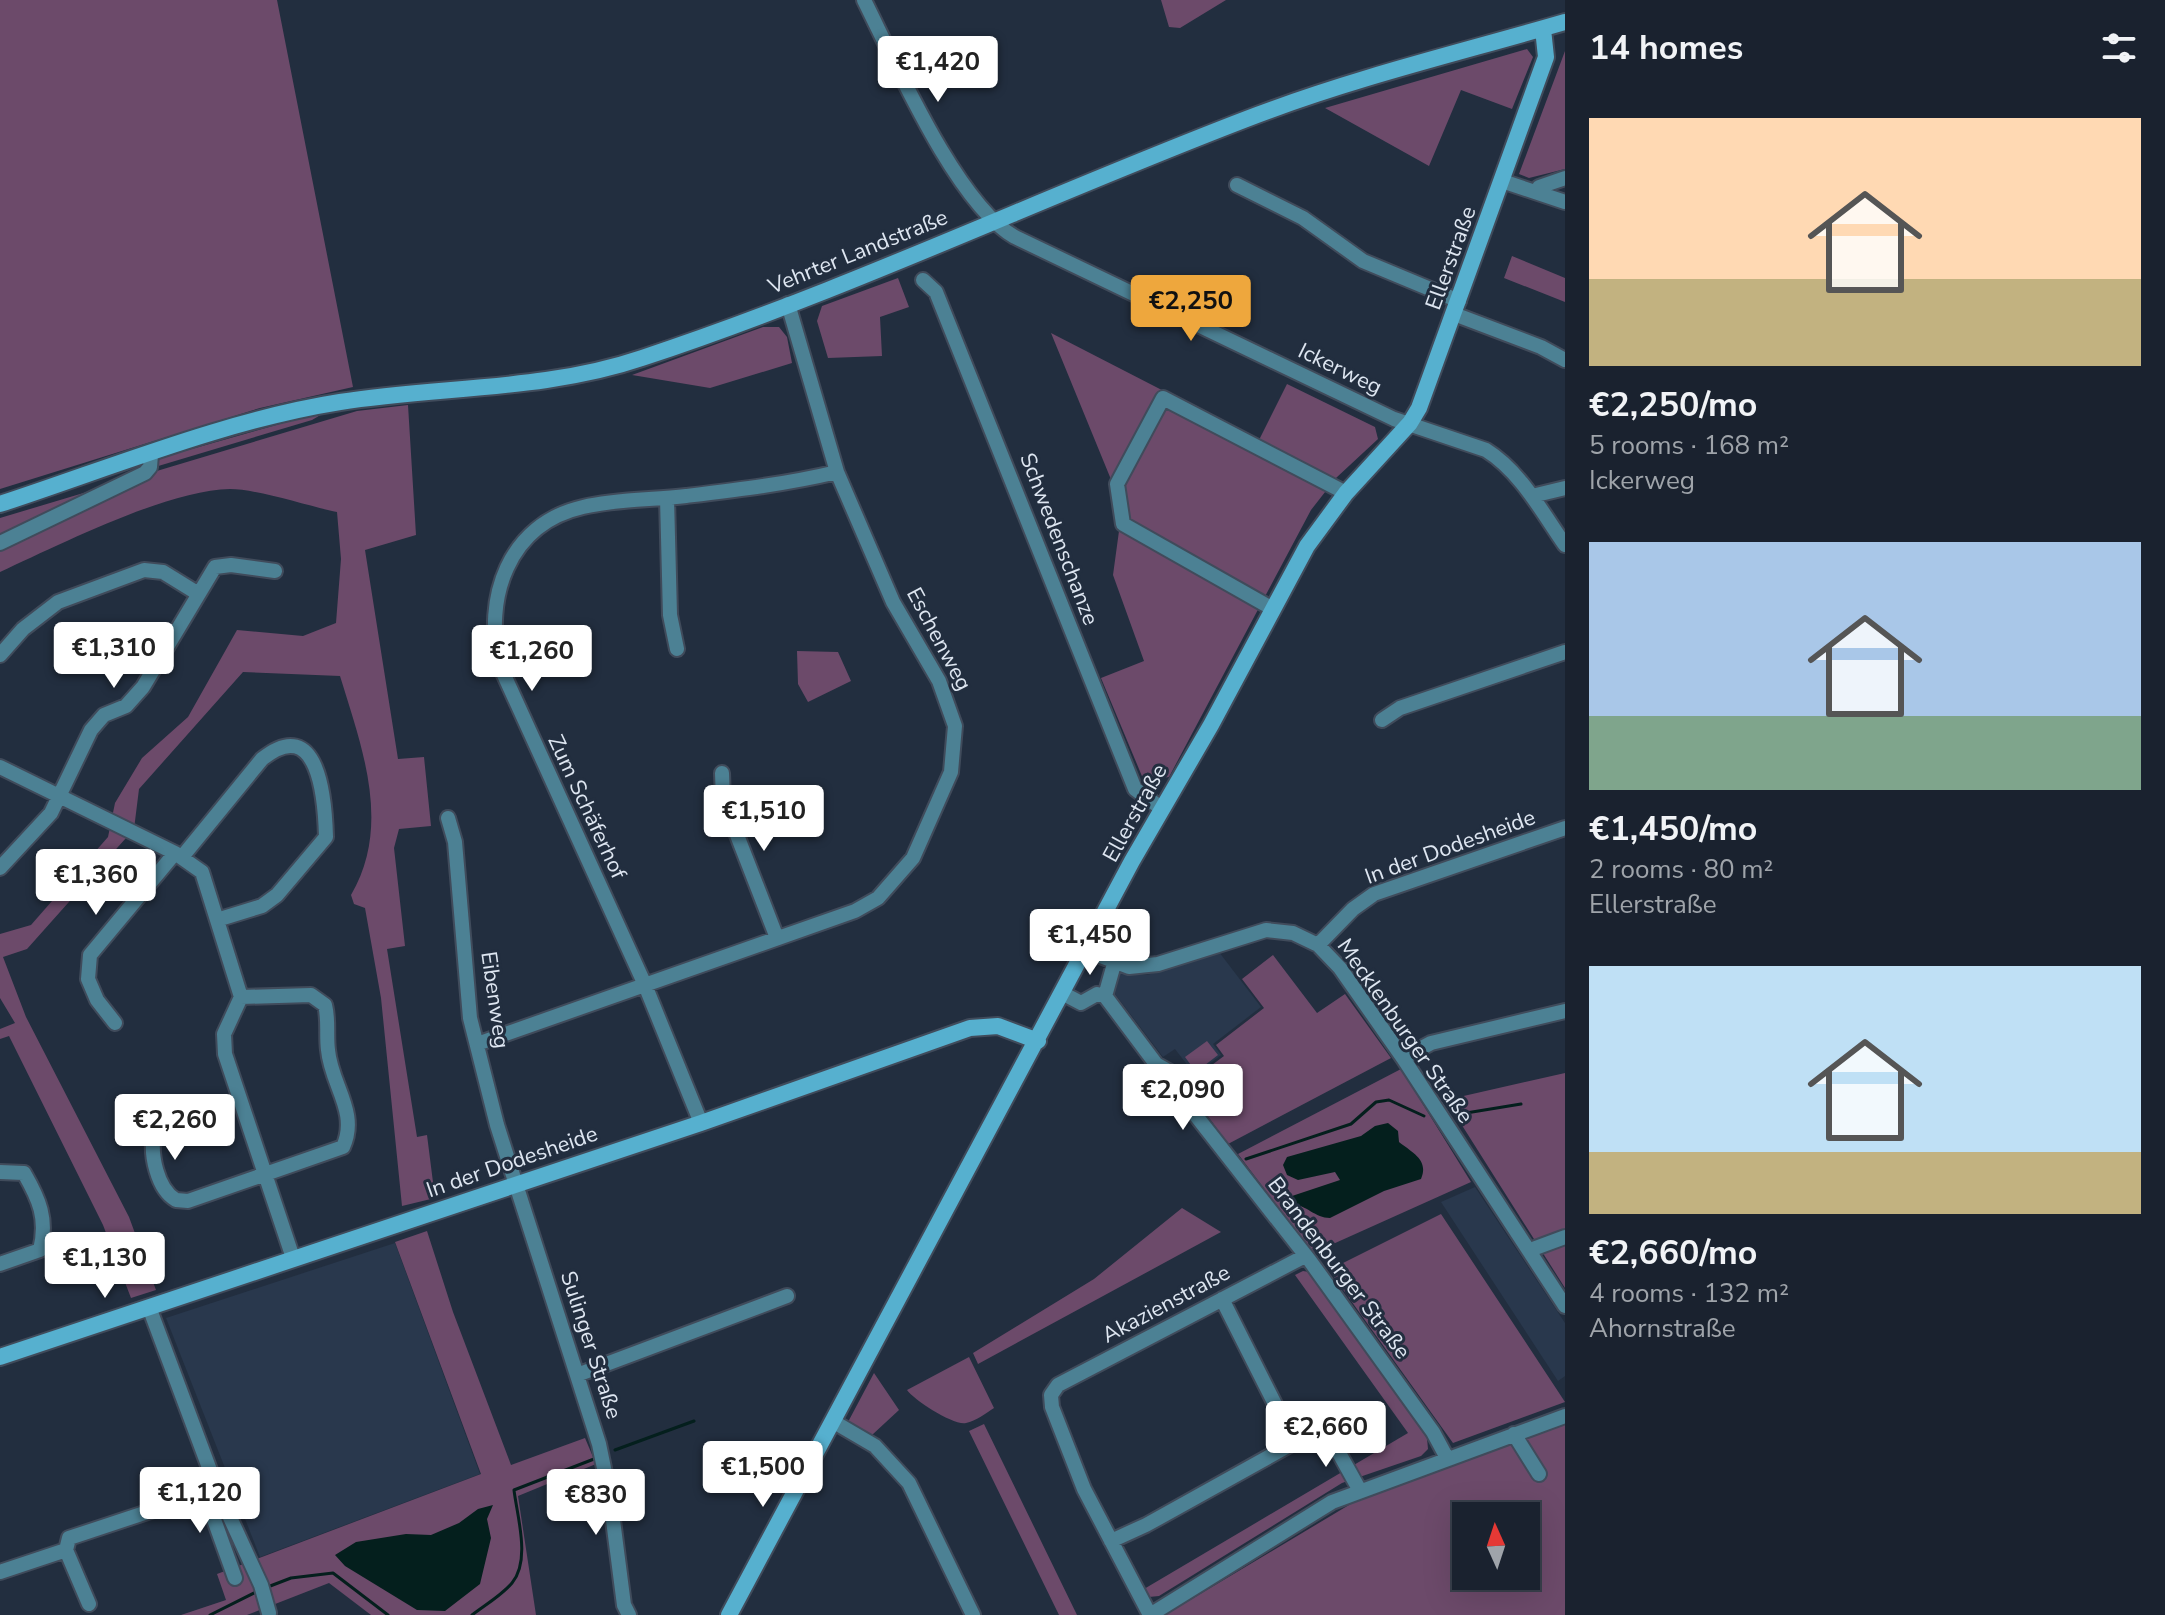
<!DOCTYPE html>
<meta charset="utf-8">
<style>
:root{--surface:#1a222f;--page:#232a37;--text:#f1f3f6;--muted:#9fa4aa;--line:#383f4b;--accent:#eea73d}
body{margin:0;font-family:"Nunito Sans",sans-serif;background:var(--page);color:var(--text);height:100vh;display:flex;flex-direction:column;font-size:30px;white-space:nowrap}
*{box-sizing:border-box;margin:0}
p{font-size:26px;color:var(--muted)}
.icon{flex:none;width:44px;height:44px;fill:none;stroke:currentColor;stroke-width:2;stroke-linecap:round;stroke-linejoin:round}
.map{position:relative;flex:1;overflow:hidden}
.side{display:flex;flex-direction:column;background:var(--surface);width:600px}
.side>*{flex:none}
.needle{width:52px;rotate:357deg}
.fabs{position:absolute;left:1452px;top:1502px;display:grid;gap:16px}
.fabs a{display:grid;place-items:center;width:88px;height:88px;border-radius:0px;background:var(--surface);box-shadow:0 8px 32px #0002,0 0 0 2px var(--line);font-size:40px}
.price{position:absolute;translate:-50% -68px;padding:0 18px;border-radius:8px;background:#fff;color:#222;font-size:26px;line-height:52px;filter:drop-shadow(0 2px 4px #0008)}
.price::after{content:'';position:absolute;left:50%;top:48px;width:24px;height:18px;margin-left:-12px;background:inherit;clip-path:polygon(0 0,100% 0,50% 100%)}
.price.on{background:var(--accent);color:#111}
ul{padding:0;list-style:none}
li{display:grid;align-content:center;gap:16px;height:424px;padding:0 24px}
li span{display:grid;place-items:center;height:248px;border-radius:0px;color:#555}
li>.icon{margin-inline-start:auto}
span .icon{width:144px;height:144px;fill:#fffc;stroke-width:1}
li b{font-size:34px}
h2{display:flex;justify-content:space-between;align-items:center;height:96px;padding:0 24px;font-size:34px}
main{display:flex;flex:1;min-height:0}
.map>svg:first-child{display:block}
</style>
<main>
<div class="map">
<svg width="1565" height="1615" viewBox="0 0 1565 1615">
<rect width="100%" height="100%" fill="#222e3f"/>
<path fill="#29384d" d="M 1219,952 L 1261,1007 L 1213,1044 L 1221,1055 L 1195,1075 L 1175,1049 L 1163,1057 L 1115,994 L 1120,974 L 1147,975 Z
M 1475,1187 L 1565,1323 L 1565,1376 L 1558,1381 L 1441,1202 Z
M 395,1243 L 480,1474 L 260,1557 L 166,1318 Z"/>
<path fill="#6c4a6a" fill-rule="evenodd" d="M 0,0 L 277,0 L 353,387 L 260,408 L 0,489 Z
M 1161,0 L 1226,0 L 1180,28 L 1169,27 Z
M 1527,49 L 1533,57 L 1512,109 L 1461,90 L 1429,166 L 1325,108 Z
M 1565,51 L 1565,169 L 1529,178 L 1519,174 Z
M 1512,256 L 1565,278 L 1565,302 L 1504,278 Z
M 898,278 L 909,307 L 880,317 L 882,356 L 828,358 L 817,321 L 822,306 Z
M 763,327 L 779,327 L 787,337 L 792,363 L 710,388 L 632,375 Z
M 1051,333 L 1259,440 L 1287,384 L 1375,427 L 1378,439 L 1336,478 L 1311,510 L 1169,777 L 1144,781 L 1101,678 L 1144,661 L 1113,575 L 1119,531 L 1110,477 Z
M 408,405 L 416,535 L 365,550 L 398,759 L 424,757 L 431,826 L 399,829 L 394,848 L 405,946 L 387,949 L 417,1137 L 427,1135 L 435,1198 L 402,1206 L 381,998 L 365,908 L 354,904 L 351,895 C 392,825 362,748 340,676 L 243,672 L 139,789 L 134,829 L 27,949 L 3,957 L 26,1017 L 129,1217 L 156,1290 L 131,1298 L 103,1225 L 9,1036 L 0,1039 L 0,1029 L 15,1023 L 0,998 L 0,934 L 31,925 L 108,837 L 115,803 L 142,758 L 188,717 L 237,630 L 303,636 L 336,623 L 341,559 L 337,512 C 308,506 257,489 230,489 C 167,490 59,545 0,572 L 0,518 L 357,411 Z
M 329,410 L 312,420 L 155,467 L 160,458 Z
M 797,651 L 838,652 L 851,681 L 808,702 L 798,684 Z
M 1273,955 L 1317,1013 L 1345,994 L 1391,1058 L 1228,1144 L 1185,1085 L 1224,1056 L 1216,1045 L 1264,1008 L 1242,979 Z
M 1207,1041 L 1218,1055 L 1196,1072 L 1185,1057 Z
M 1401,1069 L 1471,1182 L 1313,1253 L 1238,1154 Z
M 1565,1073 L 1565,1288 L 1446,1100 Z
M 1182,1208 L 1221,1232 L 978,1364 L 973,1353 L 1094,1279 Z
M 1441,1214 L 1565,1402 L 1453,1443 L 1329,1270 Z
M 427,1231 L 453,1312 L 511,1465 L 585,1438 L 596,1464 L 518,1496 L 536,1615 L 371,1615 L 329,1583 L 247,1615 L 181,1615 L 226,1600 L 217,1574 L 481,1474 L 395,1242 Z
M 1303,1271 L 1309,1272 L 1427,1438 L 1428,1449 L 1421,1456 L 1342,1483 L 1159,1596 L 1149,1597 L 1144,1589 L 1408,1433 L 1295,1275 Z
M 969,1357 L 994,1408 C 986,1413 976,1421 966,1423 C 954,1426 914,1400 907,1390 Z
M 874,1373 L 899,1410 L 872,1435 L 848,1422 Z
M 984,1424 L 1077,1615 L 1059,1615 L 969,1431 Z
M 1565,1424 L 1565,1615 L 1165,1615 L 1364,1496 ZM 1466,1516 L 1526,1516 L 1526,1576 L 1466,1576 Z"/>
<path fill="#041f1d" d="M 1388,1123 L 1398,1131 L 1399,1142 C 1413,1153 1429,1160 1421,1179 L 1384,1191 L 1330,1218 C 1315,1218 1307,1205 1291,1204 L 1292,1196 L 1340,1180 L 1335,1172 L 1298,1180 L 1287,1175 L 1283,1165 L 1287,1157 L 1361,1136 L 1375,1126 Z
M 493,1505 L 487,1519 L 491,1538 L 480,1584 L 445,1611 L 417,1610 L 345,1566 L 335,1555 L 356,1542 L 406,1534 L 431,1535 L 459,1523 L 478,1509 Z"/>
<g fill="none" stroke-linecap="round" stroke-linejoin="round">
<path stroke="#041f1d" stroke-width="3" d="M 1460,1114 L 1521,1104
M 1246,1159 L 1351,1124 L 1376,1102 L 1389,1100 L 1424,1116
M 615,1450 L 694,1421
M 265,1588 L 291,1578 L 333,1573 L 388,1615
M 210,1615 L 258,1591
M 472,1615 C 485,1605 502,1595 512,1583 C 531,1560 517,1516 514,1490 L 594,1459"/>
<defs>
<path id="street" d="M 864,0 C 895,62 957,205 1015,237 L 1394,419 L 1486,450 C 1520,471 1542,512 1565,545
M 1502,181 L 1565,202
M 1237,185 L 1303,218 L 1363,261 L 1459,301
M 1537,192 L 1539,187 L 1565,178
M 923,280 L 936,292 L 1135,789 L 1161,808
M 1454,314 L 1541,347 L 1565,360
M 1532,496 L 1565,488
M 667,498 L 670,615 L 677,649
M 0,543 L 145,473 L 150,467 L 151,455
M 1273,609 L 1123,524 L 1117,484 L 1163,398 L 1346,493
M 0,655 L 23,629 L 58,602 L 144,570 L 163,572 L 197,593
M 1382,720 L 1400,708 L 1565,652
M 0,767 L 175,853 L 202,872 L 241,997 L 224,1034 L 225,1054 L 293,1258
M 722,773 L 723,799 L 777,938
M 448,818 L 455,842 L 470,1018 L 497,1125 L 599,1444 L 610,1497 L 624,1605 L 629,1615
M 182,857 L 262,759 C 319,713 325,800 326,837 L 277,895 L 262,906 L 220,919
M 0,868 L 51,813 L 91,730 L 104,715 L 126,706 L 143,687 L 215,567 L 231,565 L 275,571
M 1318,945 L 1353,909 L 1374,894 L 1565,828
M 1085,950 L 1129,967 L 1158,964 L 1266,930 L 1293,933 L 1318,945 L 1340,968 L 1403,1058 L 1565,1306
M 1062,993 L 1081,1003 L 1097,994 L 1105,996
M 1105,996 L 1156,1064 L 1172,1073 L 1179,1094 L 1310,1261 L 1433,1432 L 1447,1458
M 1105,996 L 1114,964
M 115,1023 L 97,1000 L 88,979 L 90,955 L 175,853
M 477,1044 L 855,911 L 878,898 L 913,858 L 951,772 L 955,726 L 939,681 L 893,602 L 837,472 L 788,304
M 1403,1058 L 1431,1043 L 1565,1011
M 701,1123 L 645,985 L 500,666 C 483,599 508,524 583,507 C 616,499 652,500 686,496 C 736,490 787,484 837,472
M 154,1134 C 150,1154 157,1189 176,1200 L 188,1201 L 343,1147 C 359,1112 331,1085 328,1050 C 326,1035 329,1020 325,1005 L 311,995 L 241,997
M 0,1172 L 24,1173 C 39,1199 48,1219 40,1250 L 0,1264
M 1530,1250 L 1565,1237
M 1222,1299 L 1294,1442
M 149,1307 L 217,1489 L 261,1585 L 269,1613
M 577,1375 L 787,1296
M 834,1422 L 875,1446 L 909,1483 L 973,1615
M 1514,1434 L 1539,1474
M 1111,1541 L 1146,1525 L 1324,1426 L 1359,1489
M 66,1550 L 89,1604
M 0,1572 L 66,1550 L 69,1538 L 217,1489 L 212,1514 L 235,1578
M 1150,1615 L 1084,1489 L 1052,1407 L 1051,1395 L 1058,1385 L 1305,1256
M 1150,1615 L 1332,1502 L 1565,1416"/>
<path id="secondary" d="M 0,504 C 110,468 226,420 340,402 C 440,386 545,391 642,358 C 851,289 1051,193 1257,115 C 1357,77 1462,52 1565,22
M 0,1357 L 701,1123 L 970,1028 L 998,1026 L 1038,1041
M 729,1615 L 1132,861 L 1211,725 L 1307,546 L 1346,493 L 1410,423 L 1419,408 L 1546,57 L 1543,29"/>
</defs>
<use href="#street" stroke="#404b5b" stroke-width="18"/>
<use href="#secondary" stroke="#404b5b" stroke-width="20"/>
<use href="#street" stroke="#4c8194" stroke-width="14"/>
<use href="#secondary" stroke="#56b0cf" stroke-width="16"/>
</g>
<g text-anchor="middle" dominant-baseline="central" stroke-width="6" stroke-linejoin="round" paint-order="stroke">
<g font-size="22" fill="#dee6f1" stroke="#222e3f">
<text transform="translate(858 252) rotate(-22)">Vehrter Landstraße</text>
<text transform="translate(1451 258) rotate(-70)">Ellerstraße</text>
<text transform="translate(1340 369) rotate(26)">Ickerweg</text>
<text transform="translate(1059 539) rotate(69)">Schwedenschanze</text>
<text transform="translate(939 639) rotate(62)">Eschenweg</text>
<text transform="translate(587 807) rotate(65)">Zum Schäferhof</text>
<text transform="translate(1135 813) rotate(-61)">Ellerstraße</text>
<text transform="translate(1450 847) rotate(-20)">In der Dodesheide</text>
<text transform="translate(495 1000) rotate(82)">Eibenweg</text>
<text transform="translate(1405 1031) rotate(55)">Mecklenburger Straße</text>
<text transform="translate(512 1162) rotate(-19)">In der Dodesheide</text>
<text transform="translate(1339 1268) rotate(53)">Brandenburger Straße</text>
<text transform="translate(1166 1304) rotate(-28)">Akazienstraße</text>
<text transform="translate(591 1345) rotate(72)">Sulinger Straße</text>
</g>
</g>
</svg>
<div class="fabs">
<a><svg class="needle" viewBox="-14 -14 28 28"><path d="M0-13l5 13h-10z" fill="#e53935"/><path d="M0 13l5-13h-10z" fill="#9fa4aa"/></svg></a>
</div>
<b class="price" style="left:938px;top:104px">€1,420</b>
<b class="price on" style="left:1191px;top:343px">€2,250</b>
<b class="price" style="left:114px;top:690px">€1,310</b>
<b class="price" style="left:532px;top:693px">€1,260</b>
<b class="price" style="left:764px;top:853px">€1,510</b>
<b class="price" style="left:96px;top:917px">€1,360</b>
<b class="price" style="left:1090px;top:977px">€1,450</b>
<b class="price" style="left:1183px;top:1132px">€2,090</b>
<b class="price" style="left:175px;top:1162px">€2,260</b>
<b class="price" style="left:105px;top:1300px">€1,130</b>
<b class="price" style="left:1326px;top:1469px">€2,660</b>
<b class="price" style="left:763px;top:1509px">€1,500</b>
<b class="price" style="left:200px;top:1535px">€1,120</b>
<b class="price" style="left:596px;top:1537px">€830</b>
</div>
<section class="side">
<h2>14 homes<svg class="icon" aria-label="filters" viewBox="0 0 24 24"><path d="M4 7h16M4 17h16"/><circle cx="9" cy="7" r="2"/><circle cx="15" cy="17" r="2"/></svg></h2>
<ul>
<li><span style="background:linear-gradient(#ffd9b3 65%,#c2b280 0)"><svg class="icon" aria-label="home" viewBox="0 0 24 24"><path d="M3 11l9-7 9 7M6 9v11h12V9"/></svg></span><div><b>€2,250/mo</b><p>5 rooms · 168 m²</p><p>Ickerweg</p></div></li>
<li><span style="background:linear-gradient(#a9c7e8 70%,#7fa58c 0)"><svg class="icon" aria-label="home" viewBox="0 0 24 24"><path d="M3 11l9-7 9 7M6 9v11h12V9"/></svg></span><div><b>€1,450/mo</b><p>2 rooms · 80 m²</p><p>Ellerstraße</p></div></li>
<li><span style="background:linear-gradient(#bfe0f5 75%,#c2b280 0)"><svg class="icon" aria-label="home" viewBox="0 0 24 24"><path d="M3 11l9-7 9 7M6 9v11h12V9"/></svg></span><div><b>€2,660/mo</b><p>4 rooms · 132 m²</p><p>Ahornstraße</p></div></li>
</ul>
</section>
</main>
